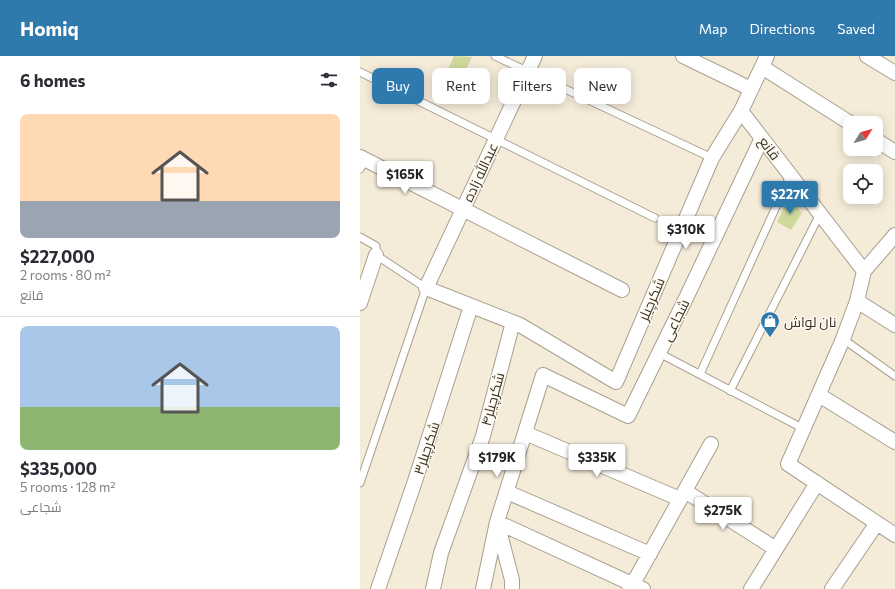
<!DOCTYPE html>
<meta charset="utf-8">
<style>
:root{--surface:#fff;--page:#f2f2f3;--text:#2b2b33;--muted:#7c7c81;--line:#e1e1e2;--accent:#2e7aad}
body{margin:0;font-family:Commissioner,Cairo,sans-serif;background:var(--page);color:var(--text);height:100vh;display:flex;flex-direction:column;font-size:15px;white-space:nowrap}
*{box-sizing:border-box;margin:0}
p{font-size:13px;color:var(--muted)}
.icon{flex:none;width:22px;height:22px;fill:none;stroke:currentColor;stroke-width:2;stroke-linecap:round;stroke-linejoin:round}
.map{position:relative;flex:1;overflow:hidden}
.panel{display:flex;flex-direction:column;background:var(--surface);width:360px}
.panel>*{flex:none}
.top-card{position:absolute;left:12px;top:12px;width:380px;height:36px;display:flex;gap:8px}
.needle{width:26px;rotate:53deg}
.controls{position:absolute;left:483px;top:60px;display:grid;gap:8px}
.controls a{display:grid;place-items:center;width:40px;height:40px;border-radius:8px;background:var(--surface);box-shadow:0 2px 10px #0003;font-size:20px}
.price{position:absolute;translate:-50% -34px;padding:0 9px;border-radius:4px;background:#fff;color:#222;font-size:13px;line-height:26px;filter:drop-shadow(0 1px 2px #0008)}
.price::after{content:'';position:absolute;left:50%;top:24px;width:12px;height:9px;margin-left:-6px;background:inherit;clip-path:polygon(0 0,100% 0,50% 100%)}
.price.selected{background:var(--accent);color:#fff}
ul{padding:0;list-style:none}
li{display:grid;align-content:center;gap:8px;height:212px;padding:0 20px}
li+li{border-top:1px solid var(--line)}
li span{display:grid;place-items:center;height:124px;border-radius:8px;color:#555}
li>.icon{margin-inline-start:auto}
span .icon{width:72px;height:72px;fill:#fffc;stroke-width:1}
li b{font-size:17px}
h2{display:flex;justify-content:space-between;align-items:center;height:48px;padding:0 20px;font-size:17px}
.tag{padding:0 14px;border-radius:8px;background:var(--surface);box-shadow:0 2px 10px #0003;font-size:14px;line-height:36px}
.tag.selected{background:var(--accent);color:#fff}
header{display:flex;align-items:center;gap:24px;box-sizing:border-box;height:56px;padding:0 20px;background:var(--accent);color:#fff}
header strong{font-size:19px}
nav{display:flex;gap:22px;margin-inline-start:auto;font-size:14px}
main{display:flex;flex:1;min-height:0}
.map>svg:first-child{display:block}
</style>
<header>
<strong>Homiq</strong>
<nav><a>Map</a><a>Directions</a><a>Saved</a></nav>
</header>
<main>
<section class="panel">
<h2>6 homes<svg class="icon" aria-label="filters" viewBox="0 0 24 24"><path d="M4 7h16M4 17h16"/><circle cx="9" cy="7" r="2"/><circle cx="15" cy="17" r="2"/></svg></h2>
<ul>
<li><span style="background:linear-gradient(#ffd9b3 70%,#9aa5b1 0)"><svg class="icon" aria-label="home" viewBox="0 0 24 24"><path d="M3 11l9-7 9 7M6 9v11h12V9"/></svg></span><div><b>$227,000</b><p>2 rooms · 80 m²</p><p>قانع</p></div></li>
<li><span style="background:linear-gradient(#a9c7e8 65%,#8fb573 0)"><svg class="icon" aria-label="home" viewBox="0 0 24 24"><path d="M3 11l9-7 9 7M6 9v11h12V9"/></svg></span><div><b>$335,000</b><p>5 rooms · 128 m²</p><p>شجاعی</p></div></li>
</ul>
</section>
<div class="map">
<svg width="535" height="533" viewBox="0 0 535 533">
<rect width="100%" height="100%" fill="#f5ebd9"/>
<path fill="#d0d99c" d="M 94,0 L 112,1 L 98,29 L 84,23 Z
M 429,141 L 442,157 L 431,174 L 417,166 Z"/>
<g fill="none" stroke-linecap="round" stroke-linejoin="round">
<defs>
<path id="lane" d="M 135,0 L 352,102
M 0,16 L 295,162
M 0,113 L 5,104
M 0,181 L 16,190 L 16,199 L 66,232 L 0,427
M 483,283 L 535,320
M 299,297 L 444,373
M 340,318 L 430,120
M 370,335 L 460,158"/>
<path id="street" d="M 175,0 L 66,232 L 160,269 L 256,326 L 352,102 L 381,55 L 407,0
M 323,0 L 391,33
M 507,0 L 535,17
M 402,11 L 490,67
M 381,55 L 504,215
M 516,84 L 535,96
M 0,101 L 262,234
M 535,179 L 504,215 L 497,245 L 483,283 L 428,408 L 535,479
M 497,245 L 535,269
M 0,247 L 16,199
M 459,339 L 535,386
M 165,377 L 320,443
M 325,435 L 416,493
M 147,436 L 290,498
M 137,466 L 283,533
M 138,470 L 152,524 L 152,533
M 18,533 L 55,425 L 111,250
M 73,533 L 81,497 L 123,380 L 153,266
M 123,533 L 137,466 L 183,319 L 268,360 L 327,240 L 402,82
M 270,533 L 351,388
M 391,533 L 457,427
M 472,533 L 517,467"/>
</defs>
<use href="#lane" stroke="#a89f8f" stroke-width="9"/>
<use href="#street" stroke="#a89f8f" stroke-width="16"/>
<use href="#lane" stroke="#fff" stroke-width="7"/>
<use href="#street" stroke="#fff" stroke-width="14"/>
</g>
<defs>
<symbol id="shop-pin" viewBox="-11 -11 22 30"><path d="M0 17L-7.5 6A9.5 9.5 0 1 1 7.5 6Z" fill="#2e7aad" stroke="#fff9ee"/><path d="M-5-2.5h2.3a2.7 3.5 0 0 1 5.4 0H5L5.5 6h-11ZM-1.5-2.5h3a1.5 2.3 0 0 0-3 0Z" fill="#fff"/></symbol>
</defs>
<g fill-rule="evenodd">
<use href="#shop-pin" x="399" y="254" width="22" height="30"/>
</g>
<g text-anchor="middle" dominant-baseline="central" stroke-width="3" stroke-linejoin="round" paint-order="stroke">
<g font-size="14" fill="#36322b" stroke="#fff9ee">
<text transform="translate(410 92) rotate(53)">قانع</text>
<text transform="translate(120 116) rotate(-65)">عبدالله زاده</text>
<text transform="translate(291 243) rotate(-67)">شکرچیلر</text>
<text transform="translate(315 264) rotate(-64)">شجاعی</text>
<text transform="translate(132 343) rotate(-75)">شکرچیلر۴</text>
<text transform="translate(66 392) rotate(-72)">شکرچیلر۳</text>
</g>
<g font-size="14" fill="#36322b" stroke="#fff9ee" text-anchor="start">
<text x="424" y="265">نان لواش</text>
</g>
</g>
</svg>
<div class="controls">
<a><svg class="needle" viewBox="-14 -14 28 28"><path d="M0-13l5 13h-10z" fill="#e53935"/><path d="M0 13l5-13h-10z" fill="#7c7c81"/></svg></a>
<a><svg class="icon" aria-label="locate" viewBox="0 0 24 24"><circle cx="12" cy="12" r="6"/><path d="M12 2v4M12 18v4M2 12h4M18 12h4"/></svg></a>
</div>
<b class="price" style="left:45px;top:139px">$165K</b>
<b class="price selected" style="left:430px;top:159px">$227K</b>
<b class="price" style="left:326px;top:194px">$310K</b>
<b class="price" style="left:137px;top:422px">$179K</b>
<b class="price" style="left:237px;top:422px">$335K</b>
<b class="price" style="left:363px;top:475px">$275K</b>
<div class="top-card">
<a class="tag selected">Buy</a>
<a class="tag">Rent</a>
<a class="tag">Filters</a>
<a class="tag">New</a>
</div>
</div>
</main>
